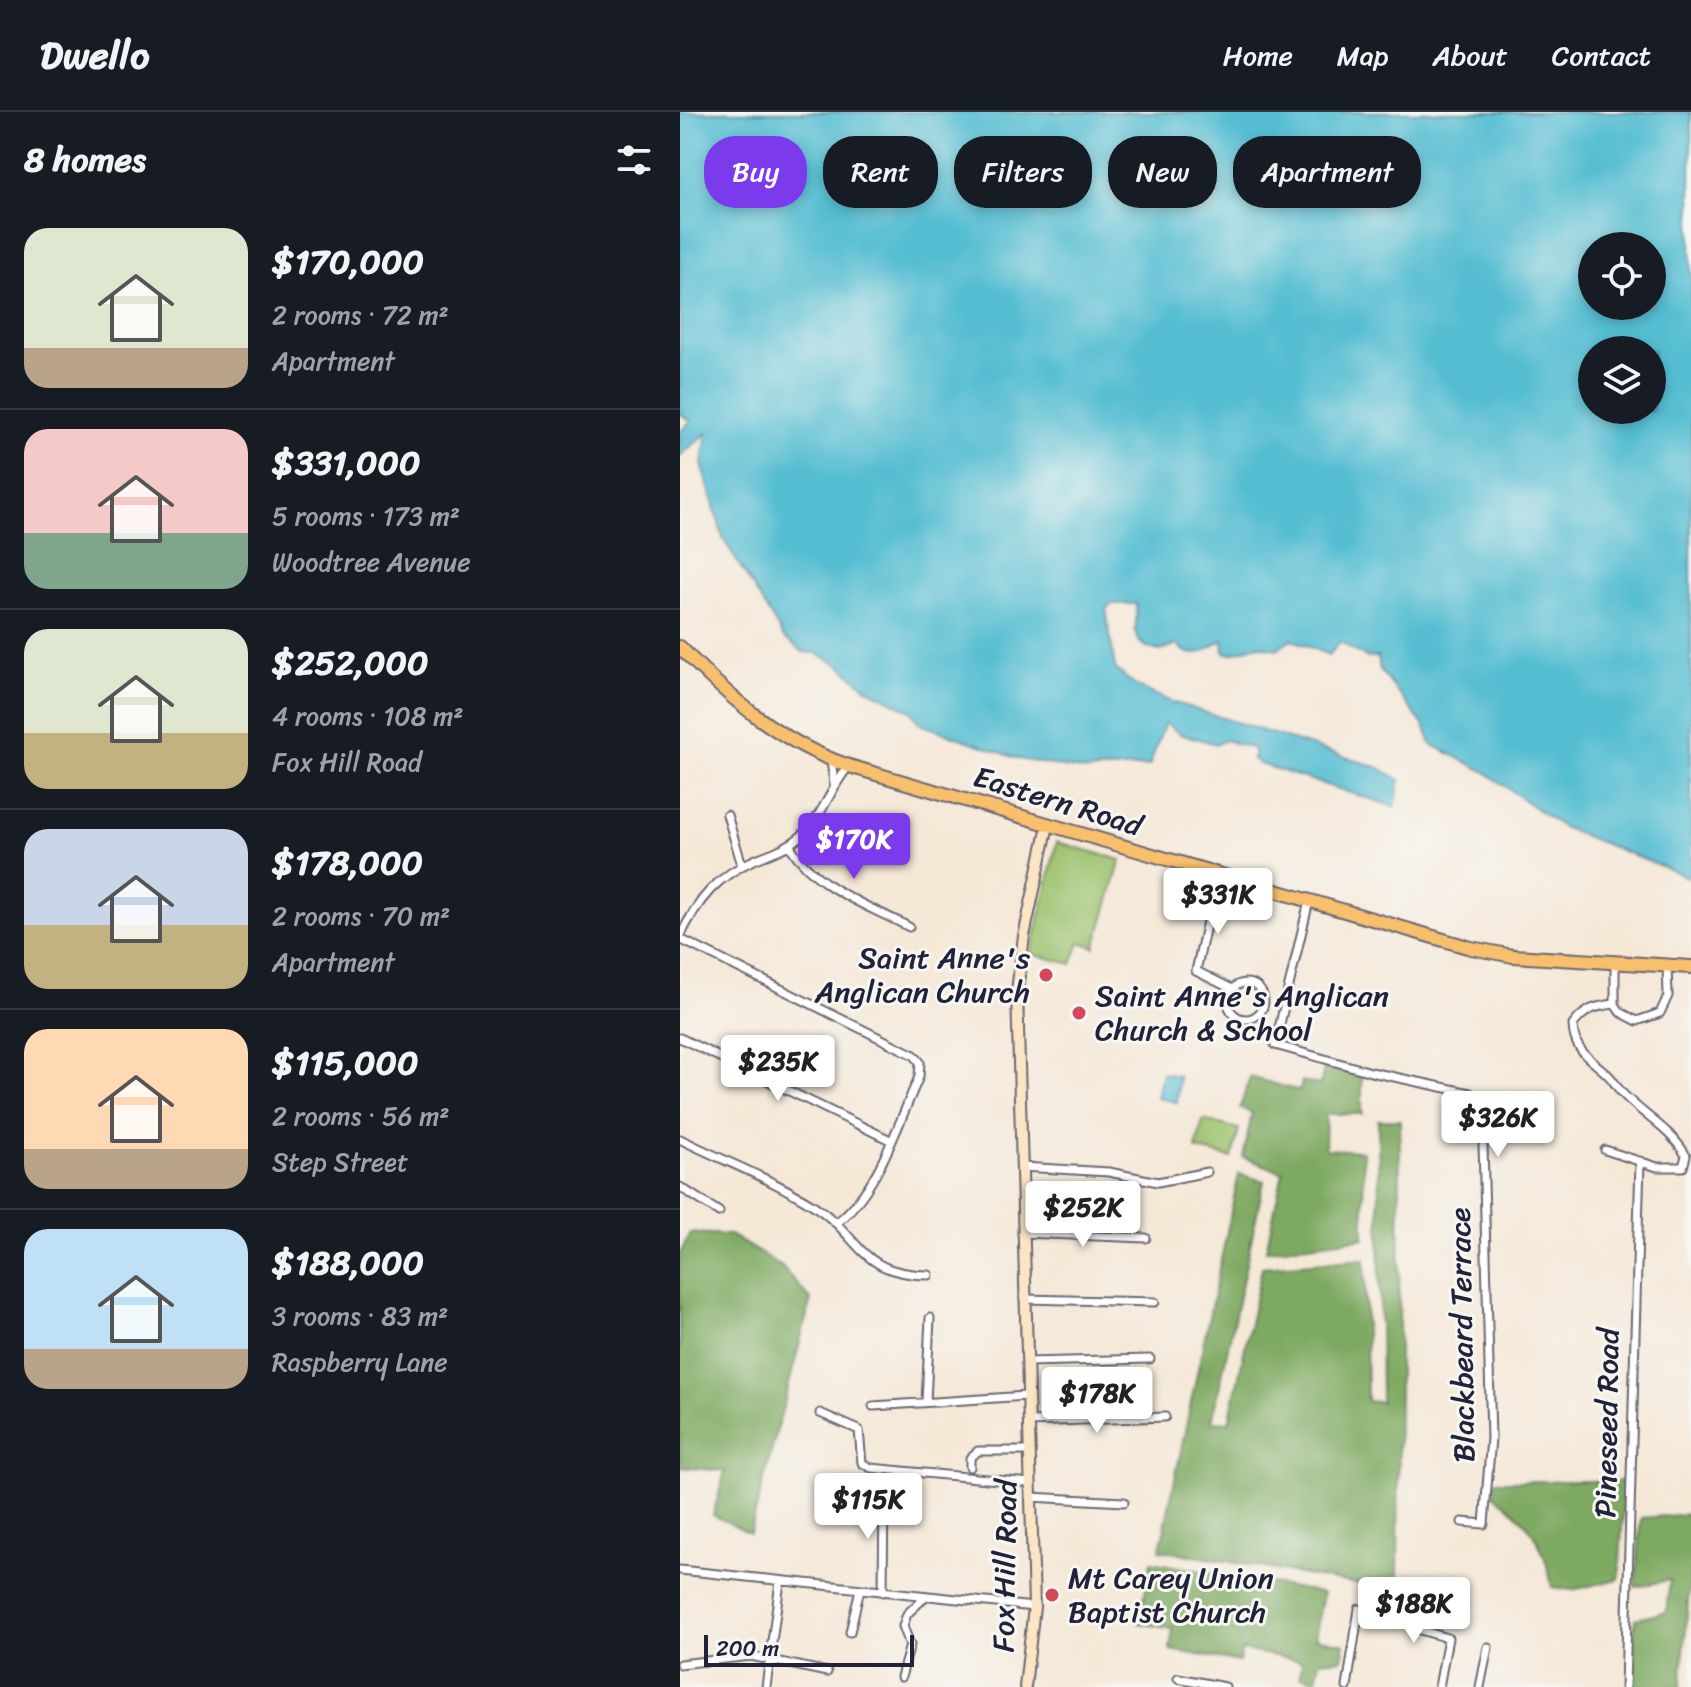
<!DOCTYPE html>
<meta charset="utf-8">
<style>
:root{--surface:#171b24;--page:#242831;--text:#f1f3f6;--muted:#9ea1a6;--line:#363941;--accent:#7c3aed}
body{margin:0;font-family:Sriracha,sans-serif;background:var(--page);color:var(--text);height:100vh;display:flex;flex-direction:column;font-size:30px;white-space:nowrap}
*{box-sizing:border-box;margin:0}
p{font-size:26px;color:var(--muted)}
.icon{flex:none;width:44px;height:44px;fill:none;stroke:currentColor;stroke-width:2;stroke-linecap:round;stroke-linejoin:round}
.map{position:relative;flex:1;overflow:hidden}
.panel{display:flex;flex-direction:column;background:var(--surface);width:680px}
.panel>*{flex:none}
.top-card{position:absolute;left:24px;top:24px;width:760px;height:72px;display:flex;gap:16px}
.fabs{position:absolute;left:898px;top:120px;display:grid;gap:16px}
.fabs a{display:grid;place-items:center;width:88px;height:88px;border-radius:50%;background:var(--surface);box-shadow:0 4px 12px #0003;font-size:40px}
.scale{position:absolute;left:24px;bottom:20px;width:210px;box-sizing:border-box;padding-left:8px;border:4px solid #22223b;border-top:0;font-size:22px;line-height:28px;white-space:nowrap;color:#22223b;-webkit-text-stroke:6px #f6f6f2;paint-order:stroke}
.price{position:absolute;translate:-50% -68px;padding:0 18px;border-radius:8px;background:#fff;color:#222;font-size:26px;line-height:52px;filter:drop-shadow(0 2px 4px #0008)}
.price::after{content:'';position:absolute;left:50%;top:48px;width:24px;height:18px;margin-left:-12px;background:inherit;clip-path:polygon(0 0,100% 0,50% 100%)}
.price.active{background:var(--accent);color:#fff}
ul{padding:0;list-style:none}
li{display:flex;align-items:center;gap:24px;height:200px;padding:0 24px}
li+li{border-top:2px solid var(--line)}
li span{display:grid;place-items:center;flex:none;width:224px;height:160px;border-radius:24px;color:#555}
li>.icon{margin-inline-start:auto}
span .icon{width:96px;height:96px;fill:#fffc;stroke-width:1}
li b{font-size:34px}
h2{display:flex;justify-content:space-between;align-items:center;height:96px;padding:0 24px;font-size:34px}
.chip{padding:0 28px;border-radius:32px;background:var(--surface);box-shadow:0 4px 12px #0003;font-size:28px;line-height:72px}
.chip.active{background:var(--accent);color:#fff}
header{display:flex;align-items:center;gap:48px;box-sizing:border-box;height:112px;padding:0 40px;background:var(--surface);border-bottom:2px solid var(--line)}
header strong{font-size:38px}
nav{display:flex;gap:44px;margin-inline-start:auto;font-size:28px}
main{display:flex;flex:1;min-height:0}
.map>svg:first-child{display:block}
</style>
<header>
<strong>Dwello</strong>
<nav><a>Home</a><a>Map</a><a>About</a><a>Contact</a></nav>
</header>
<main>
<section class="panel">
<h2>8 homes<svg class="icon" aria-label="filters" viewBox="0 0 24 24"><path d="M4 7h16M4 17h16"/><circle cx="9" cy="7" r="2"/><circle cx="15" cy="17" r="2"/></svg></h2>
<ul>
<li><span style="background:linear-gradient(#dfe7d0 75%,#b9a48a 0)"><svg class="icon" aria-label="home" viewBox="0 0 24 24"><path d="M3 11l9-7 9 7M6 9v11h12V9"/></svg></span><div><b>$170,000</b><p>2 rooms · 72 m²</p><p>Apartment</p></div></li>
<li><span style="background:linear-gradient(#f6c9c9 65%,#7fa58c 0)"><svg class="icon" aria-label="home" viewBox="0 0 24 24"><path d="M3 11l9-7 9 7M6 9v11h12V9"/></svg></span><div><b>$331,000</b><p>5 rooms · 173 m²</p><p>Woodtree Avenue</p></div></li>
<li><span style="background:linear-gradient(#dfe7d0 65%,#c2b280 0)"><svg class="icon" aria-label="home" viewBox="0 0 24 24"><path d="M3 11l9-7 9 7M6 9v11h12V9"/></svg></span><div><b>$252,000</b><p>4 rooms · 108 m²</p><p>Fox Hill Road</p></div></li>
<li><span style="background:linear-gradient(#c9d6e8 60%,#c2b280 0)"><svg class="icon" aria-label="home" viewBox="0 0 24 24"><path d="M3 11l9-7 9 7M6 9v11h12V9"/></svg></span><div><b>$178,000</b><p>2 rooms · 70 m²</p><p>Apartment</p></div></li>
<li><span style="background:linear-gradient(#ffd9b3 75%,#b9a48a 0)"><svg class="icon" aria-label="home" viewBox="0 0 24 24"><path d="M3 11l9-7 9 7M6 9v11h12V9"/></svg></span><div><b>$115,000</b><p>2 rooms · 56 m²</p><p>Step Street</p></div></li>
<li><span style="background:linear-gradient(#bfe0f5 75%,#b9a48a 0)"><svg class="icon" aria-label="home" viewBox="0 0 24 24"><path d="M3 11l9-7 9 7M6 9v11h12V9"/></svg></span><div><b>$188,000</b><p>3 rooms · 83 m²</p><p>Raspberry Lane</p></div></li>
</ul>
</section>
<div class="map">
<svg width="1011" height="1575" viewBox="0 0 1011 1575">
<rect width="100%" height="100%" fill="#f6f6f2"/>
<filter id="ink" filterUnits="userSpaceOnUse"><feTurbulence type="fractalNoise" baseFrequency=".0125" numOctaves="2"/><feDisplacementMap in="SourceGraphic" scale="16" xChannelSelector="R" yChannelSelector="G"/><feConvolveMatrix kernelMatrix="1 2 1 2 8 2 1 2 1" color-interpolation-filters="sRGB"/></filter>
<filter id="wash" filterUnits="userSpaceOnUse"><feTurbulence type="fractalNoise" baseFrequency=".006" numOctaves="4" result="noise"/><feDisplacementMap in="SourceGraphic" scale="32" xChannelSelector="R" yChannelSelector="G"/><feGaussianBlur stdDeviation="1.8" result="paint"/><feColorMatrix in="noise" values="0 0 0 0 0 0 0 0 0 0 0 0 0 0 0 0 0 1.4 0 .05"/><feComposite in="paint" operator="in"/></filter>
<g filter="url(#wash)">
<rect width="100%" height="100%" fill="#f5e8d7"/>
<path fill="#9dc36e" stroke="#607254" stroke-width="2" d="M 377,730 L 441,748 L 415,835 L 400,830 L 392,852 L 351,842 Z
M 523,1008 L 559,1017 L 552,1046 L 516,1037 Z"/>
<path fill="#7ea961" stroke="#50664e" stroke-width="2" d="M 645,953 L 682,961 L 682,1002 L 646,1002 L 645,1037 L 683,1039 L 684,1126 L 586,1138 L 603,1060 L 563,1045 L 572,1001 L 560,996 L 570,965 L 620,979 L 622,969 L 640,973 Z
M 698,1008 L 720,1008 L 718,1479 L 480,1438 L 559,1062 L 584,1069 L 532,1309 L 549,1310 L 582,1155 L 685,1147 L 687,1289 L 701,1290 Z
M 10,1121 L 50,1123 L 101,1154 L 131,1188 L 70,1421 L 33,1403 L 45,1359 L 0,1355 L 0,1142 Z
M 814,1369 L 945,1369 L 939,1467 L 892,1478 L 872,1475 C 864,1431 850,1409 814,1383 Z
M 1011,1402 L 1011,1454 L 1001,1575 L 952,1575 L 955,1507 L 986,1500 L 990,1468 L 955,1475 L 961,1406 Z
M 471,1450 L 643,1481 L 635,1526 L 665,1532 L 662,1547 L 640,1549 L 636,1567 L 620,1564 L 622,1549 L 562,1538 L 559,1550 L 490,1538 L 493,1517 L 459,1511 Z"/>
<path fill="#55bdd2" stroke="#3c7086" stroke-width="2" fill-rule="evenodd" d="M 0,0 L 1011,0 L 1011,766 L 882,715 L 804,659 L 751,632 L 744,614 L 700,558 L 698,545 L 687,546 L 660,530 L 649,543 L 611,527 L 597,537 L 578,533 L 551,542 L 544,540 L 543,528 C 527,537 514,551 497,533 L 480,539 C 443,532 460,511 456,492 L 431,492 L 426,497 L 435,556 L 454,573 L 489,589 L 697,655 L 720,668 L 715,695 L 580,652 L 573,647 L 574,637 L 545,628 L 537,632 L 500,622 L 485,611 L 469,654 L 406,659 L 339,647 L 240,612 L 231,599 L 188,577 L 161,554 L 136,541 L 123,540 L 104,526 L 43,426 L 22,352 L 27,321 L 0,344 L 0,320 L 11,309 L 0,302 ZM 912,134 L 972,134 L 972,194 L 912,194 ZM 912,238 L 972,238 L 972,298 L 912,298 Z
M 482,961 L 499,964 L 497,990 L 477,986 Z"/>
</g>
<g filter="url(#ink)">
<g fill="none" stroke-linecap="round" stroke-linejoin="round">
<defs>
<path id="street" d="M 151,648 L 154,672
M 47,703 L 62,753
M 109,733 C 137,777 185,792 229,815
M 537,764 L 516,859 L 552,877
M 629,789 L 595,933 L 691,960 L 790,981 L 800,987 L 802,995 L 811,1326 L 804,1412 L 782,1410
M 0,825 C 18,787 37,764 76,747 C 91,741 107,736 120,725 C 143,705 150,676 169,654
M 0,827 L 234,943 L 240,950 L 239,965 C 217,1013 199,1078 156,1111
M548 889a18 18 0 1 1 36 0a18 18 0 1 1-36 0Z
M 935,892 L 940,900 L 957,909 L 980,901 L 988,884 L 987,853
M 0,926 L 210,1028
M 0,1027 C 44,1049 92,1067 133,1093 C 184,1126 177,1162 249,1163
M 925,1038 L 977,1055 L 1003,1055 L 1006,1044 C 992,1018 963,1003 943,982 C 937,976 934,968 927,962 C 909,945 894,940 893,913 C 905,897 915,894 935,892 L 935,851
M 341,1055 L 429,1060 L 478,1070 L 527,1060
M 0,1075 L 39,1100
M 342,1121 L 466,1126
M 344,1187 L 475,1190
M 347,1250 L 470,1247
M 246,1290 L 250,1206
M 193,1294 L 347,1284
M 140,1301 L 179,1318 L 182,1351 L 191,1356 L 350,1371
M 349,1310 L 485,1305
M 290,1355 L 290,1346 L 298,1339 L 350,1339
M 350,1385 L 444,1390
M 0,1458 L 354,1495
M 203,1480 L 204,1377
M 726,1495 L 725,1503 L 733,1516 L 768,1526 L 759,1575
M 170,1520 L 180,1477
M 0,1552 L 71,1544 L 147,1560
M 221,1565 L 230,1533 L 223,1514 L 227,1502 L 246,1484
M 498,1566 L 545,1575
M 86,1575 L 100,1470
M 667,1575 L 679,1497
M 800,1575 L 808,1535
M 945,1575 L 960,1049"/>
<path id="secondary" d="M 345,1575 L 354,1495 L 337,879 L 344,824 L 368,713"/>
<path id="highway" d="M 0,535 C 49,586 101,631 169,654 L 791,836 L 833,844 L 1011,855"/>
</defs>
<use href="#street" stroke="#6c6772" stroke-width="11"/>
<use href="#secondary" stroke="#6c6772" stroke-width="14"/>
<use href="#highway" stroke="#6c6772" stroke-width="16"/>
<use href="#street" stroke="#fff" stroke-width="7"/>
<use href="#secondary" stroke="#fce5c4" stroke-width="10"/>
<use href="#highway" stroke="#f8bf6c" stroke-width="12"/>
</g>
</g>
<g fill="#d1495b" stroke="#f6f6f2" stroke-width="3">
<circle cx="366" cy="863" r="8"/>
<circle cx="399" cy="901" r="8"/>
<circle cx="372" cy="1483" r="8"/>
</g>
<g text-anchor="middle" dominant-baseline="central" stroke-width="6" stroke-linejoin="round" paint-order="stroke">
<g font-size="30" fill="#22223b" stroke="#f6f6f2">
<text transform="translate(378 689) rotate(17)">Eastern Road</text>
<text transform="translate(782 1223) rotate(-91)">Blackbeard Terrace</text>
<text transform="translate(927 1311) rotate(-89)">Pineseed Road</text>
<text transform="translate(325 1454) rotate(-89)">Fox Hill Road</text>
</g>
<g font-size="30" fill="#22223b" stroke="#f6f6f2" text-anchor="start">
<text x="350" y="846" text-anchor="end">Saint Anne's<tspan x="350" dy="34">Anglican Church</tspan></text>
<text x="415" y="884">Saint Anne's Anglican<tspan x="415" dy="34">Church &amp; School</tspan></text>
<text x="388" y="1466">Mt Carey Union<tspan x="388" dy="34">Baptist Church</tspan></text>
</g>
</g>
</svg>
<div class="fabs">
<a><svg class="icon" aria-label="locate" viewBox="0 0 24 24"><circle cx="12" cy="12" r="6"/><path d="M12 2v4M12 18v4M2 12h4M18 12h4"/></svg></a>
<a><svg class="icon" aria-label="layers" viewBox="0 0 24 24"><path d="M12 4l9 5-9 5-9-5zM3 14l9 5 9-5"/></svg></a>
</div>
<div class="scale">200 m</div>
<b class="price active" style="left:174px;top:769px">$170K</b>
<b class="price" style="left:538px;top:824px">$331K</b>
<b class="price" style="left:98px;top:991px">$235K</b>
<b class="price" style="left:818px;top:1047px">$326K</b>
<b class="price" style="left:403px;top:1137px">$252K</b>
<b class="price" style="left:417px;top:1323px">$178K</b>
<b class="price" style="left:188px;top:1429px">$115K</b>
<b class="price" style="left:734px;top:1533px">$188K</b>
<div class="top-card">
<a class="chip active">Buy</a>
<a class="chip">Rent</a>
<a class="chip">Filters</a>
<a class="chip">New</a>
<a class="chip">Apartment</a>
</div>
</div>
</main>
